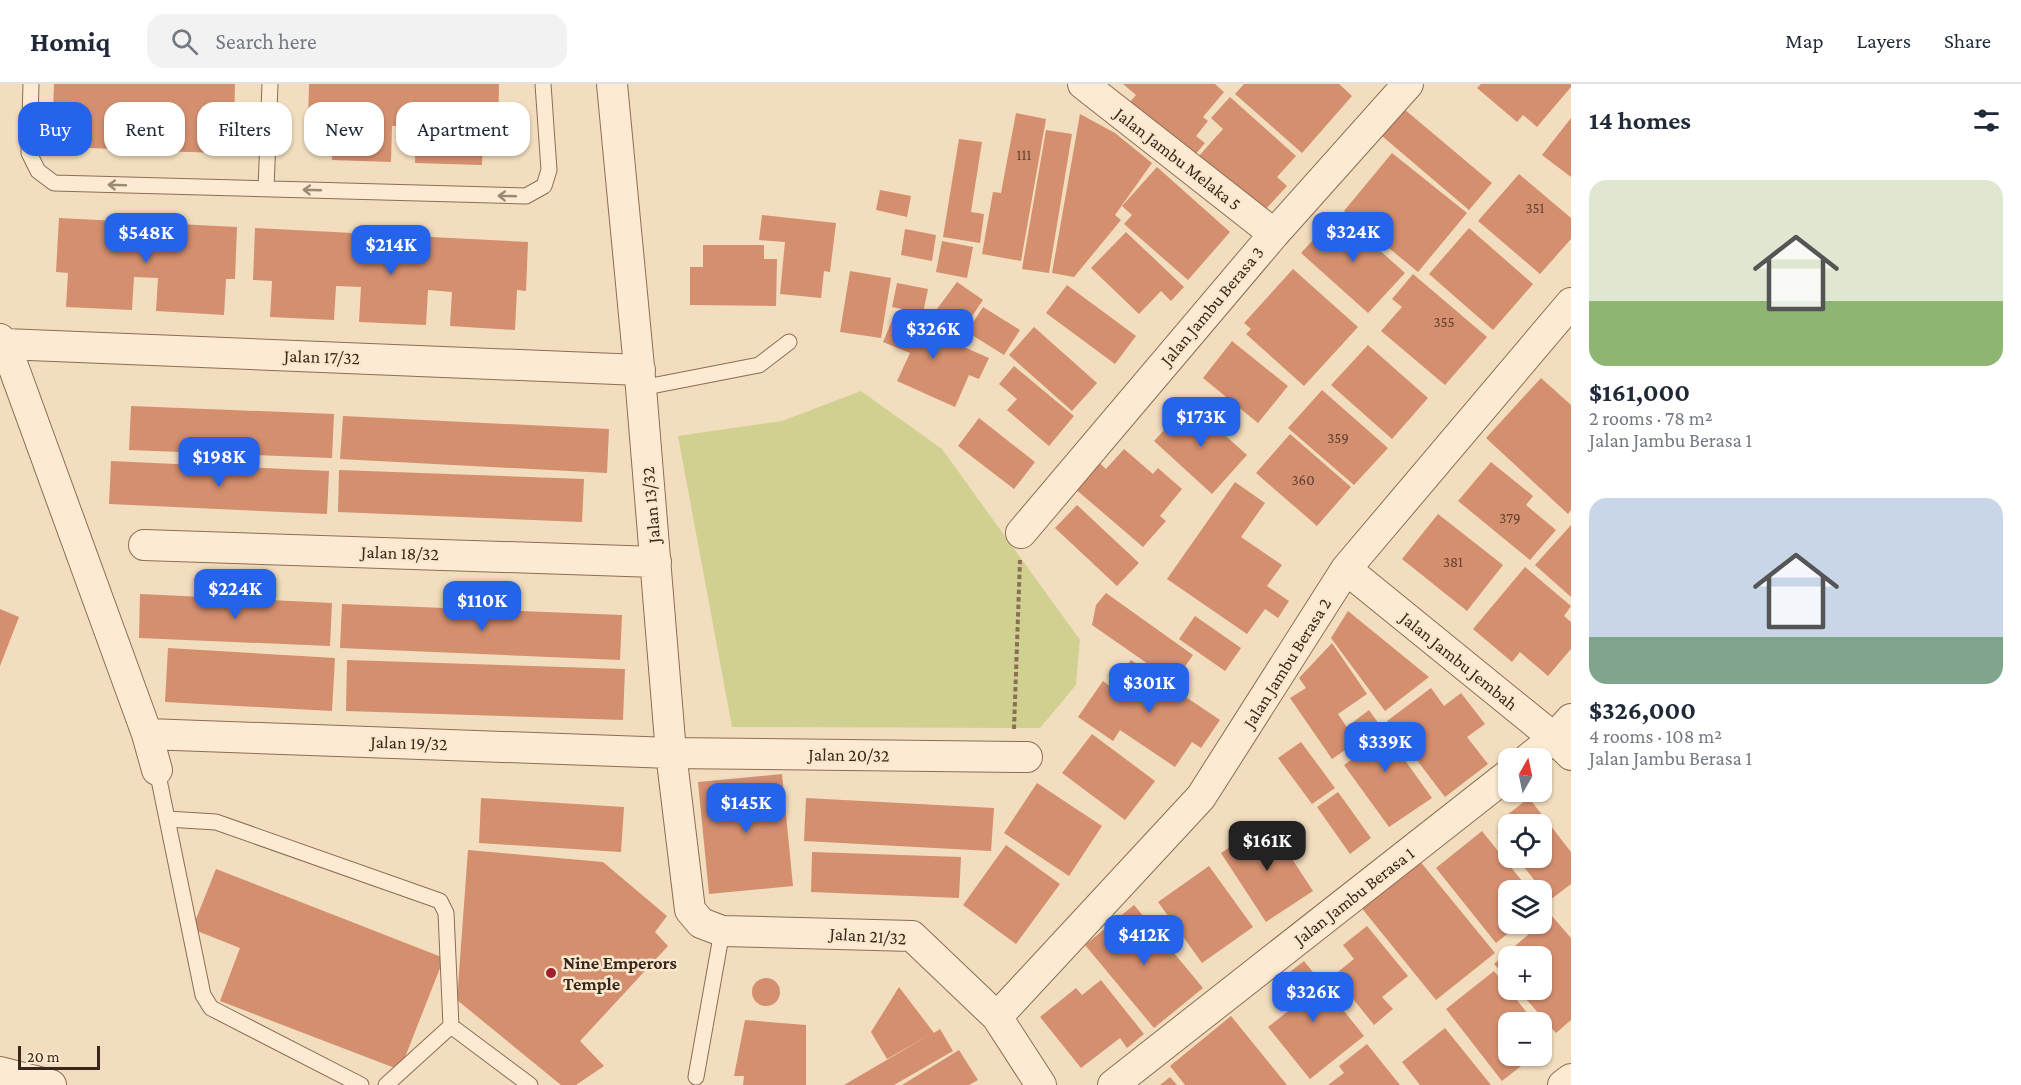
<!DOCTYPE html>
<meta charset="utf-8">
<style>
:root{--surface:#fff;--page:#f2f2f3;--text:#1f2937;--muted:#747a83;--line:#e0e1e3;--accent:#2563eb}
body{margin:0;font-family:"Crimson Pro",serif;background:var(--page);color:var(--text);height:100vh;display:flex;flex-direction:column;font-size:22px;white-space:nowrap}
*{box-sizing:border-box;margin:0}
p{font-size:20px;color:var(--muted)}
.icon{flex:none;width:33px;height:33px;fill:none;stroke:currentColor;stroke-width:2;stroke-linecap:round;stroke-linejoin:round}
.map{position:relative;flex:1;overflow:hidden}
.panel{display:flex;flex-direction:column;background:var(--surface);width:450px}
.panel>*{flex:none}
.guide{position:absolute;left:18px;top:18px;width:570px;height:54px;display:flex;gap:12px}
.needle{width:39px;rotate:9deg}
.fabs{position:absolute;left:1498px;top:664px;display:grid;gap:12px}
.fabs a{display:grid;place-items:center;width:54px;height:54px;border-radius:12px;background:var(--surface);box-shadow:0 2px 4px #0004;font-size:30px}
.scale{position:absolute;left:18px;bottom:15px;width:82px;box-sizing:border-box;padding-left:6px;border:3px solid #3a271b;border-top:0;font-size:16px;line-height:21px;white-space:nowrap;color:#3a271b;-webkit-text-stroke:4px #f9e8ce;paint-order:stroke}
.price{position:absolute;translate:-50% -51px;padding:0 14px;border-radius:12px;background:var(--accent);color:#fff;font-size:20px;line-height:39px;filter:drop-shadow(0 2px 3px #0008)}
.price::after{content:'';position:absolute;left:50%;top:36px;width:18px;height:14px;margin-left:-9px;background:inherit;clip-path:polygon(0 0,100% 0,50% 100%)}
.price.active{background:#222;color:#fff}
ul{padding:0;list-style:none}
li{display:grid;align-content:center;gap:12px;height:318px;padding:0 18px}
li span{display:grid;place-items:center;height:186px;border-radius:18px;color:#555}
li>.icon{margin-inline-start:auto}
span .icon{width:108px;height:108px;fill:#fffc;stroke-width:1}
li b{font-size:26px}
h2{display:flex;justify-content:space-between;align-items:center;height:72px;padding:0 18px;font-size:26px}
.pill{padding:0 21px;border-radius:18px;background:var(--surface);box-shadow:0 2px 4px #0004;font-size:21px;line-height:54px}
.pill.active{background:var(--accent);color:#fff}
header{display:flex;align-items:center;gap:36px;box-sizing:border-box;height:84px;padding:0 30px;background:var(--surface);border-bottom:2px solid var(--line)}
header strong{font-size:28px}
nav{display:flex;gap:33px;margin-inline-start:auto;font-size:21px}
.search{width:420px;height:54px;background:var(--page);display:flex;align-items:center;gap:15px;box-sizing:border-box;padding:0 21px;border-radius:18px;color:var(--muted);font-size:22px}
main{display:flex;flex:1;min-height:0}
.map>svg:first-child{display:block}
</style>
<header>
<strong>Homiq</strong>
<div class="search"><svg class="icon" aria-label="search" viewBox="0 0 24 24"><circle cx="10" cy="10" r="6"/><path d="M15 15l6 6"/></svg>Search here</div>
<nav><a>Map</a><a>Layers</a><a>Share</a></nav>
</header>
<main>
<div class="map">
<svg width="1571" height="1001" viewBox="0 0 1571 1001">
<rect width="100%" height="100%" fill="#f2ddbe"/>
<path fill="#d0d191" d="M 861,307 L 942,365 L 1080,556 L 1076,601 L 1040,644 L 732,643 L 678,352 L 782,337 Z"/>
<path fill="#d48f6f" d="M 54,0 L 235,0 L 234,37 L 223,37 L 222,69 L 157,67 L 158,32 L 134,31 L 133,66 L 69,63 L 70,28 L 53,28 Z
M 309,0 L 499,0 L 498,47 L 483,47 L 482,81 L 415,79 L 416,42 L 392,42 L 391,78 L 332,76 L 333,40 L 308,40 Z
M 1123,0 L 1215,0 L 1224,8 L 1203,33 L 1208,37 L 1196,52 L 1205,59 L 1188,79 L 1125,24 L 1136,11 Z
M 1244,0 L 1339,0 L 1352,12 L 1302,69 L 1235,10 Z
M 1481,0 L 1571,0 L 1571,3 L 1537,43 L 1523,31 L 1517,38 L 1477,4 Z
M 1230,13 L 1296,72 L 1277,93 L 1287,102 L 1263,128 L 1199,72 L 1223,45 L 1211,34 Z
M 1404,25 L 1492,99 L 1469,126 L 1382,52 Z
M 1016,29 L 1046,35 L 1021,177 L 982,170 L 993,108 L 1001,109 Z
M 1080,30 L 1115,49 L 1152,79 L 1115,131 L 1121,136 L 1074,193 L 1052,189 Z
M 1571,34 L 1571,93 L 1542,71 Z
M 1046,46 L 1072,50 L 1049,189 L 1022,185 Z
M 959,55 L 982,58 L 971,128 L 984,130 L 980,159 L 943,153 Z
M 1392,69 L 1467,129 L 1418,188 L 1344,127 Z
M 1157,83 L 1230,148 L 1188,196 L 1124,140 L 1132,131 L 1122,122 Z
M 1519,90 L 1571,134 L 1571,155 L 1540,190 L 1478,137 Z
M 880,106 L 911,112 L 907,133 L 876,126 Z
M 1338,129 L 1405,189 L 1368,229 L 1301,169 Z
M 762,131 L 836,139 L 830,188 L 824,187 L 821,214 L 780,210 L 785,158 L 759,156 Z
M 59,134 L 237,143 L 235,195 L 226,195 L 224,231 L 156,227 L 158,194 L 134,193 L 132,226 L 66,223 L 68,189 L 56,188 Z
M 255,144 L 528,158 L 526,207 L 517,206 L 515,246 L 450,242 L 452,208 L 428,206 L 426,241 L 359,238 L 361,203 L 336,202 L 334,236 L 270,233 L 272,197 L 253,196 Z
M 1469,144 L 1533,200 L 1493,246 L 1429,190 Z
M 905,145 L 936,151 L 932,177 L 901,171 Z
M 1126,148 L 1184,203 L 1171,217 L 1161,207 L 1139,230 L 1091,184 Z
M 942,157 L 973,163 L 967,194 L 936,188 Z
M 703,161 L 764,161 L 764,175 L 777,175 L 776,222 L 690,221 L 690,183 L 703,183 Z
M 1293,185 L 1358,243 L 1304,302 L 1246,250 L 1251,245 L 1244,239 Z
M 850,187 L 891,194 L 881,254 L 840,248 Z
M 1413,190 L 1487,253 L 1445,301 L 1381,247 L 1402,223 L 1392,215 Z
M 957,198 L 983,216 L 964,244 L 937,225 Z
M 897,199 L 928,205 L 923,229 L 892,223 Z
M 1067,201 L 1136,252 L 1115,280 L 1046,229 Z
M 983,223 L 1020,246 L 1004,271 L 967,248 Z
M 896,227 L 927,241 L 925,246 L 989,274 L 979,295 L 969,291 L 955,323 L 897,297 L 910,269 L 883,258 Z
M 1034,243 L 1097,299 L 1072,327 L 1009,271 Z
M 1232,257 L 1288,302 L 1258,339 L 1203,294 Z
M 1368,261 L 1428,314 L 1392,355 L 1331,301 Z
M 1014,282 L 1074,332 L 1049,362 L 1007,326 L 1017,315 L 999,300 Z
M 1541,294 L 1571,321 L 1571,426 L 1568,430 L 1486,354 Z
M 1322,306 L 1388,364 L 1354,401 L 1288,344 Z
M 1189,319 L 1247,371 L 1212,410 L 1154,357 Z
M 131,322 L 334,330 L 332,374 L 129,366 Z
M 343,332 L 609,345 L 607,389 L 340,375 Z
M 979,334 L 1035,378 L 1014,405 L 958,362 Z
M 1290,350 L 1351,403 L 1317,442 L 1256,389 Z
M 1124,365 L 1153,390 L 1158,384 L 1182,405 L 1160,432 L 1166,437 L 1143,463 L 1073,403 L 1096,376 L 1106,385 Z
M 111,377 L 329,387 L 327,430 L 109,420 Z
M 1491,378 L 1533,412 L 1526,421 L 1556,446 L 1530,476 L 1458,417 Z
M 339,386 L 584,395 L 582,438 L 338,428 Z
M 1235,398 L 1265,419 L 1241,453 L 1282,481 L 1267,502 L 1289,517 L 1278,534 L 1265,525 L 1247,550 L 1167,495 Z
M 1077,421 L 1139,479 L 1117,502 L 1055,444 Z
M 1438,430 L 1503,481 L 1467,527 L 1402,475 Z
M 1571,441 L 1571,513 L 1535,481 Z
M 1525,483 L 1571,522 L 1564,532 L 1571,538 L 1571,565 L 1548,592 L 1520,568 L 1512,578 L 1473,545 Z
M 1106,509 L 1193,571 L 1174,598 L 1092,541 L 1096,521 Z
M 140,510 L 332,519 L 330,562 L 139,554 Z
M 342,520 L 622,531 L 620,576 L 340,564 Z
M 0,525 L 19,533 L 0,582 Z
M 1348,527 L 1429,593 L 1385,627 L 1331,554 Z
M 1195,532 L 1241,564 L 1225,587 L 1179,555 Z
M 1332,559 L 1367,610 L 1338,630 L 1357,658 L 1332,675 L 1290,614 L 1306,604 L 1299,594 Z
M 168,564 L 335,574 L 332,627 L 165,618 Z
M 347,576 L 625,585 L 623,636 L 346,627 Z
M 1131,576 L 1220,636 L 1201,664 L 1192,658 L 1175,683 L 1120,646 L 1113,657 L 1078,633 L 1103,597 L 1112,604 Z
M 1431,604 L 1444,622 L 1461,609 L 1485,640 L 1467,653 L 1488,680 L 1445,713 L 1387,637 Z
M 1369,626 L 1432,714 L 1389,743 L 1344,681 L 1365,666 L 1348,642 Z
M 1092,650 L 1155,697 L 1125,736 L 1062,689 Z
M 1301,658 L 1335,704 L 1312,720 L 1278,674 Z
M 782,690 L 793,802 L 709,810 L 698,698 Z
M 1037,699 L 1102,742 L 1069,792 L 1004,749 Z
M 1338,708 L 1371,754 L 1350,770 L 1317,723 Z
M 481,714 L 624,723 L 621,768 L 479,759 Z
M 806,714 L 994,724 L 991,767 L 804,757 Z
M 1529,714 L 1571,768 L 1571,800 L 1550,816 L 1517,774 L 1542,774 L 1542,741 L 1509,741 L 1509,764 L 1497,748 L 1512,737 L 1507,731 Z
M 1268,738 L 1313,807 L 1266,838 L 1221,769 Z
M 1482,747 L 1530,807 L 1509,807 L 1509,840 L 1520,840 L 1496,859 L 1436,784 Z
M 1006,761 L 1060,800 L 1016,860 L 963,821 Z
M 468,766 L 603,778 L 667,832 L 655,848 L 668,862 L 580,957 L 604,982 L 576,1001 L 561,1001 L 457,916 Z
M 812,768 L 961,773 L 959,814 L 811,808 Z
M 1419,776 L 1495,869 L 1436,916 L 1360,822 Z
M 1209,782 L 1253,843 L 1202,879 L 1158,818 Z
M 216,785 L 444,874 L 400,986 L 220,917 L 240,864 L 192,845 Z
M 1134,821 L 1203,904 L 1154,944 L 1085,861 Z
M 1551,831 L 1571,854 L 1571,936 L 1556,949 L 1518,906 L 1542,906 L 1542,873 L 1509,873 L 1509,896 L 1494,880 Z
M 1367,842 L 1408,892 L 1382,913 L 1393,925 L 1374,941 L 1334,891 L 1354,875 L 1343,861 Z
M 1304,877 L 1364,952 L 1310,995 L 1268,943 L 1296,921 L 1277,898 Z
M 1494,887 L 1535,939 L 1509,939 L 1509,972 L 1534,972 L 1502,997 L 1446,925 Z
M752 908a14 14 0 1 1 28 0a14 14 0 1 1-28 0Z
M 1101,896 L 1144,950 L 1127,964 L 1120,954 L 1081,984 L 1040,933 L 1076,904 L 1082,911 Z
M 899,903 L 934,949 L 940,945 L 953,967 L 894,1001 L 844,1001 L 931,950 L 887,975 L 871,948 Z
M 1231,932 L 1287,1001 L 1185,1001 L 1170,982 Z
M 745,936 L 806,941 L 806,1001 L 743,1001 L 744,992 L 734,992 Z
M 1445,944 L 1491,1001 L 1420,1001 L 1402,978 Z
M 1542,948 L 1551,959 L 1542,966 Z
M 1367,960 L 1400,1001 L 1328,1001 L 1344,989 L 1339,982 Z
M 959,966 L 978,996 L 969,1001 L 902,1001 Z
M 1170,993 L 1177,1001 L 1160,1001 Z"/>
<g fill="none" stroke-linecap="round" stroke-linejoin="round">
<defs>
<path id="service" d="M 31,0 L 29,69 L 38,87 L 54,99 L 526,112 L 544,102 L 549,86 L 543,0
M 266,105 L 270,0
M 641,304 L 759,281 L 789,258
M 157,686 L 203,911 L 211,924 L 361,1001
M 167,735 L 216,738 L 440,817 L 446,829 L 451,942 L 530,1001
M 696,993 L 722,847
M 386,1001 L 451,942"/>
<path id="minor" d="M 612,0 L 641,304 L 671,669 L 690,826 L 701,839 L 722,847 L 912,852 L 997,933 L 1041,1001
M 1083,0 L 1274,150
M 0,255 L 5,260 L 147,650 L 157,686
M 5,260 L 640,286
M 1021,449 L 1274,150 L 1408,0
M 144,461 L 656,478
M 1346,485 L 1554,654 L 1571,671
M 147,650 L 671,669 L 1027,673
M 1528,675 L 1554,654 L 1571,635
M 997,933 L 1201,713 L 1346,485 L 1571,219
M 0,988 L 51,1001
M 1113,1001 L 1509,690
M 1563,1001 L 1571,995"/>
</defs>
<use href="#service" stroke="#8c6d55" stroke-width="17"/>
<use href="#minor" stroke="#8c6d55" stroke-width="32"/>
<path stroke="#8c6d55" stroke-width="4" stroke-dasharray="4.5 3" stroke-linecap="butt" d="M 1014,645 L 1020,476"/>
<use href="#service" stroke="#fcebd2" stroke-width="15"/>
<use href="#minor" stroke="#fcebd2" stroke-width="30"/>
</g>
<defs><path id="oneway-shaft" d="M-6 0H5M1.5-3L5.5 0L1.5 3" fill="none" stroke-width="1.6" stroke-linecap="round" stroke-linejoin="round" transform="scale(1.5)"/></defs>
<g stroke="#9b8976">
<use href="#oneway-shaft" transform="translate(117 101) rotate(-178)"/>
<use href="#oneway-shaft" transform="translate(312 106) rotate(-178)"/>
<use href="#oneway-shaft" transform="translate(507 112) rotate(-178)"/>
</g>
<circle fill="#a11f2d" stroke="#f9e8ce" stroke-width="2" cx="551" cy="889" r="6"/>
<g text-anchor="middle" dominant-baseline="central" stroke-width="5" stroke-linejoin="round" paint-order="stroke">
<g font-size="15" fill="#604130">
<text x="1024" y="71">111</text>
<text x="1535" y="124">351</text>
<text x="1444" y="238">355</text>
<text x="1338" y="354">359</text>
<text x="1303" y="396">360</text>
<text x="1510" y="434">379</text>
<text x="1453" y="478">381</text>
</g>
<g font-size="18" fill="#3a271b" stroke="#f9e8ce">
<text transform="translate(1178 75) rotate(38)">Jalan Jambu Melaka 5</text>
<text transform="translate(1212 222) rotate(-50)">Jalan Jambu Berasa 3</text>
<text transform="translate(322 273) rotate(2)">Jalan 17/32</text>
<text transform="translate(651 421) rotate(-95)">Jalan 13/32</text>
<text transform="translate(400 469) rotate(2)">Jalan 18/32</text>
<text transform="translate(1459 577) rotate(39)">Jalan Jambu Jembah</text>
<text transform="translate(1287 579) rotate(-58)">Jalan Jambu Berasa 2</text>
<text transform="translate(409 659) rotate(2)">Jalan 19/32</text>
<text transform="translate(849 671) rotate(1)">Jalan 20/32</text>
<text transform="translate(1354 812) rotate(-38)">Jalan Jambu Berasa 1</text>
<text transform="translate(868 852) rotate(4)">Jalan 21/32</text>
</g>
<g font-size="18" font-weight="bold" fill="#3a271b" stroke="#f9e8ce" text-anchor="start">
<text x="563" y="879">Nine Emperors<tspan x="563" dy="21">Temple</tspan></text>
</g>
</g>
</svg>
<div class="fabs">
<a><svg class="needle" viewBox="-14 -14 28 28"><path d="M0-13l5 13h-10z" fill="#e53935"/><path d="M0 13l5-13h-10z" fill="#747a83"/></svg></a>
<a><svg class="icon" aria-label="locate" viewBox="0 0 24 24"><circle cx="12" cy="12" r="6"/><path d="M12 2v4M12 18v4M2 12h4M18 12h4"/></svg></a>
<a><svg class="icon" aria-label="layers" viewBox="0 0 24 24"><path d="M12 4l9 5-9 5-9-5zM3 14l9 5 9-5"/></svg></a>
<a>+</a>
<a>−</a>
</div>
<div class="scale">20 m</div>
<b class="price" style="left:1353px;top:179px">$324K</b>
<b class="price" style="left:146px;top:180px">$548K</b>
<b class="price" style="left:391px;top:192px">$214K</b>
<b class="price" style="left:933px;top:276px">$326K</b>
<b class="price" style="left:1201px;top:364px">$173K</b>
<b class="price" style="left:219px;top:404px">$198K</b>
<b class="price" style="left:235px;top:536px">$224K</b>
<b class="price" style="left:482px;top:548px">$110K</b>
<b class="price" style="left:1149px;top:630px">$301K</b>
<b class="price" style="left:1385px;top:689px">$339K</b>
<b class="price" style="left:746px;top:750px">$145K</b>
<b class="price active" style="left:1267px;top:788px">$161K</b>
<b class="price" style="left:1144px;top:882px">$412K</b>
<b class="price" style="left:1313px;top:939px">$326K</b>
<div class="guide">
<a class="pill active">Buy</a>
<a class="pill">Rent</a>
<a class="pill">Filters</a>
<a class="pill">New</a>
<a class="pill">Apartment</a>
</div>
</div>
<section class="panel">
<h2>14 homes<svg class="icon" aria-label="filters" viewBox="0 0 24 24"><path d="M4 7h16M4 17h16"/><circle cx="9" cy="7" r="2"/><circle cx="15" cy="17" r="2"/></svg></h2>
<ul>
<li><span style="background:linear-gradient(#dfe7d0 65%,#8fb573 0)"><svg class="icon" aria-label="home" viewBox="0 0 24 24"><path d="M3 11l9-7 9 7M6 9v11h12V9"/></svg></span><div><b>$161,000</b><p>2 rooms · 78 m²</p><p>Jalan Jambu Berasa 1</p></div></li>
<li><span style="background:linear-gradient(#c9d6e8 75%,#7fa58c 0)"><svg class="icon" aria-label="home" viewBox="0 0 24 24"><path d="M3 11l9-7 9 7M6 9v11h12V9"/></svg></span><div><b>$326,000</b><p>4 rooms · 108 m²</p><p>Jalan Jambu Berasa 1</p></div></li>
</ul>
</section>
</main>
